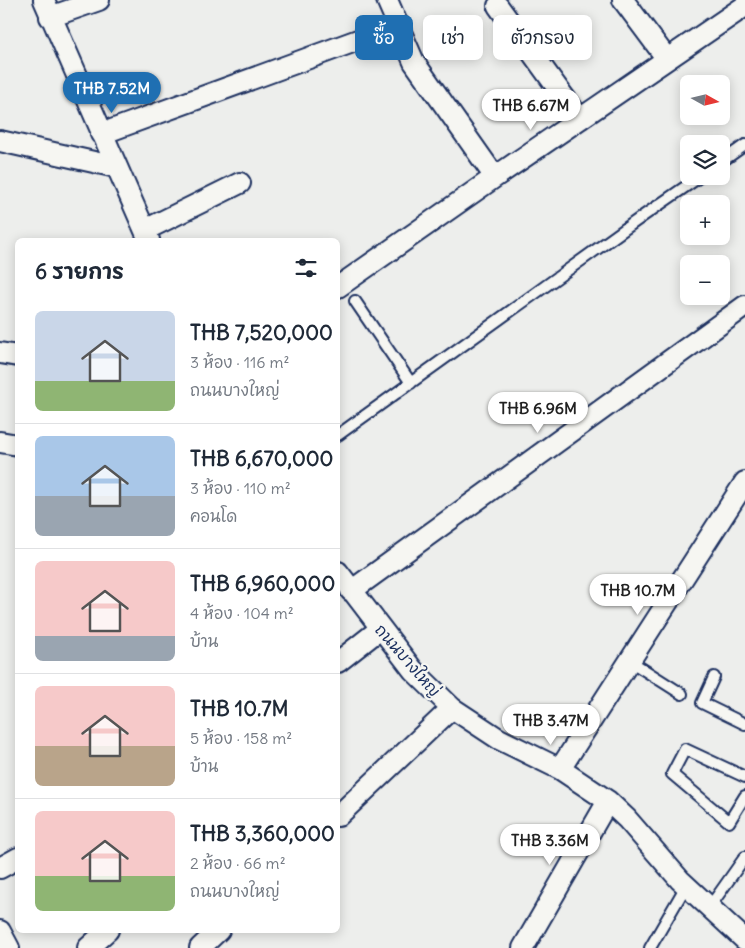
<!DOCTYPE html>
<html lang="th">
<meta charset="utf-8">
<style>
:root{--surface:#fff;--page:#f6f6f7;--text:#1f2937;--muted:#747a83;--line:#e0e1e3;--accent:#1f6fb2}
body{margin:0;font-family:Delius,"Playpen Sans Thai",sans-serif;background:var(--page);color:var(--text);height:100vh;display:flex;flex-direction:column;font-size:19px;white-space:nowrap}
*{box-sizing:border-box;margin:0}
p{font-size:16px;color:var(--muted)}
.icon{flex:none;width:28px;height:28px;fill:none;stroke:currentColor;stroke-width:2;stroke-linecap:round;stroke-linejoin:round}
.map{position:relative;flex:1;overflow:hidden}
.details{position:absolute;left:15px;top:238px;width:325px;height:695px;display:flex;flex-direction:column;background:var(--surface);border-radius:8px;box-shadow:0 2px 12px #0003}
.details>*{flex:none}
.banner{position:absolute;left:355px;top:15px;width:315px;height:45px;display:flex;gap:10px}
.needle{width:32px;rotate:98deg}
.tools{position:absolute;left:680px;top:75px;display:grid;gap:10px}
.tools a{display:grid;place-items:center;width:50px;height:50px;border-radius:8px;background:var(--surface);box-shadow:0 2px 12px #0003;font-size:25px}
.price{position:absolute;translate:-50% -42px;padding:0 11px;border-radius:18px;background:#fff;color:#222;font-size:16px;line-height:32px;filter:drop-shadow(0 1px 2px #0008)}
.price::after{content:'';position:absolute;left:50%;top:30px;width:15px;height:11px;margin-left:-8px;background:inherit;clip-path:polygon(0 0,100% 0,50% 100%)}
.price.on{background:var(--accent);color:#fff}
ul{padding:0;list-style:none}
li{display:flex;align-items:center;gap:15px;height:125px;padding:0 20px}
li+li{border-top:1px solid var(--line)}
li span{display:grid;place-items:center;flex:none;width:140px;height:100px;border-radius:8px;color:#555}
li>.icon{margin-inline-start:auto}
span .icon{width:60px;height:60px;fill:#fffc;stroke-width:1}
li b{font-size:21px}
h2{display:flex;justify-content:space-between;align-items:center;height:60px;padding:0 20px;font-size:21px}
.pill{padding:0 18px;border-radius:8px;background:var(--surface);box-shadow:0 2px 12px #0003;font-size:18px;line-height:45px}
.pill.on{background:var(--accent);color:#fff}
.map>svg:first-child{display:block}
</style>
<div class="map">
<svg width="745" height="948" viewBox="0 0 745 948">
<rect width="100%" height="100%" fill="#edeeec"/>
<filter id="ink" filterUnits="userSpaceOnUse"><feTurbulence type="fractalNoise" baseFrequency=".02" numOctaves="2"/><feDisplacementMap in="SourceGraphic" scale="10" xChannelSelector="R" yChannelSelector="G"/><feConvolveMatrix kernelMatrix="1 2 1 2 8 2 1 2 1" color-interpolation-filters="sRGB"/></filter>
<g filter="url(#ink)">
<g fill="none" stroke-linecap="round" stroke-linejoin="round">
<defs>
<path id="service" d="M 721,162 L 745,145
M 355,301 L 411,383
M 338,435 L 643,216 L 701,176
M 630,661 L 682,694
M 714,677 L 702,703 L 745,724
M 745,777 L 685,749 L 672,774 L 729,822 L 745,796
M 709,908 L 745,857
M 650,948 L 686,886"/>
<path id="minor" d="M 44,0 L 149,240
M 387,0 L 414,62 L 495,177
M 623,0 L 667,59
M 498,6 L 580,119
M 50,17 L 99,0
M 101,134 L 399,25
M 0,141 L 116,167
M 145,230 L 240,183
M 338,287 L 495,177 L 745,6
M 0,353 L 18,356
M 0,442 L 18,445
M 338,572 L 413,670 L 452,708 L 499,739 L 560,769 L 608,801 L 627,819 L 680,880 L 745,940
M 351,591 L 745,306
M 338,662 L 380,629
M 560,769 L 745,482
M 338,816 L 452,708
M 0,868 L 18,858
M 0,931 L 9,948
M 88,948 L 108,930
M 200,948 L 219,930
M 523,948 L 608,801"/>
</defs>
<use href="#service" stroke="#1b2f5e" stroke-width="14"/>
<use href="#minor" stroke="#1b2f5e" stroke-width="24"/>
<use href="#service" stroke="#f6f6f2" stroke-width="10"/>
<use href="#minor" stroke="#f6f6f2" stroke-width="20"/>
</g>
</g>
<g text-anchor="middle" dominant-baseline="central" stroke-width="4.5" stroke-linejoin="round" paint-order="stroke">
<g font-size="16" fill="#1b2f5e" stroke="#f6f6f2">
<text transform="translate(408 660) rotate(49)">ถนนบางใหญ่</text>
</g>
</g>
</svg>
<div class="tools">
<a><svg class="needle" viewBox="-14 -14 28 28"><path d="M0-13l5 13h-10z" fill="#e53935"/><path d="M0 13l5-13h-10z" fill="#747a83"/></svg></a>
<a><svg class="icon" aria-label="layers" viewBox="0 0 24 24"><path d="M12 4l9 5-9 5-9-5zM3 14l9 5 9-5"/></svg></a>
<a>+</a>
<a>−</a>
</div>
<b class="price on" style="left:112px;top:114px">THB 7.52M</b>
<b class="price" style="left:531px;top:131px">THB 6.67M</b>
<b class="price" style="left:538px;top:434px">THB 6.96M</b>
<b class="price" style="left:638px;top:616px">THB 10.7M</b>
<b class="price" style="left:551px;top:746px">THB 3.47M</b>
<b class="price" style="left:550px;top:866px">THB 3.36M</b>
<div class="banner">
<a class="pill on">ซื้อ</a>
<a class="pill">เช่า</a>
<a class="pill">ตัวกรอง</a>
</div>
<section class="details">
<h2>6 รายการ<svg class="icon" aria-label="filters" viewBox="0 0 24 24"><path d="M4 7h16M4 17h16"/><circle cx="9" cy="7" r="2"/><circle cx="15" cy="17" r="2"/></svg></h2>
<ul>
<li><span style="background:linear-gradient(#c9d6e8 70%,#8fb573 0)"><svg class="icon" aria-label="home" viewBox="0 0 24 24"><path d="M3 11l9-7 9 7M6 9v11h12V9"/></svg></span><div><b>THB 7,520,000</b><p>3 ห้อง · 116 m²</p><p>ถนนบางใหญ่</p></div></li>
<li><span style="background:linear-gradient(#a9c7e8 60%,#9aa5b1 0)"><svg class="icon" aria-label="home" viewBox="0 0 24 24"><path d="M3 11l9-7 9 7M6 9v11h12V9"/></svg></span><div><b>THB 6,670,000</b><p>3 ห้อง · 110 m²</p><p>คอนโด</p></div></li>
<li><span style="background:linear-gradient(#f6c9c9 75%,#9aa5b1 0)"><svg class="icon" aria-label="home" viewBox="0 0 24 24"><path d="M3 11l9-7 9 7M6 9v11h12V9"/></svg></span><div><b>THB 6,960,000</b><p>4 ห้อง · 104 m²</p><p>บ้าน</p></div></li>
<li><span style="background:linear-gradient(#f6c9c9 60%,#b9a48a 0)"><svg class="icon" aria-label="home" viewBox="0 0 24 24"><path d="M3 11l9-7 9 7M6 9v11h12V9"/></svg></span><div><b>THB 10.7M</b><p>5 ห้อง · 158 m²</p><p>บ้าน</p></div></li>
<li><span style="background:linear-gradient(#f6c9c9 65%,#8fb573 0)"><svg class="icon" aria-label="home" viewBox="0 0 24 24"><path d="M3 11l9-7 9 7M6 9v11h12V9"/></svg></span><div><b>THB 3,360,000</b><p>2 ห้อง · 66 m²</p><p>ถนนบางใหญ่</p></div></li>
</ul>
</section>
</div>
